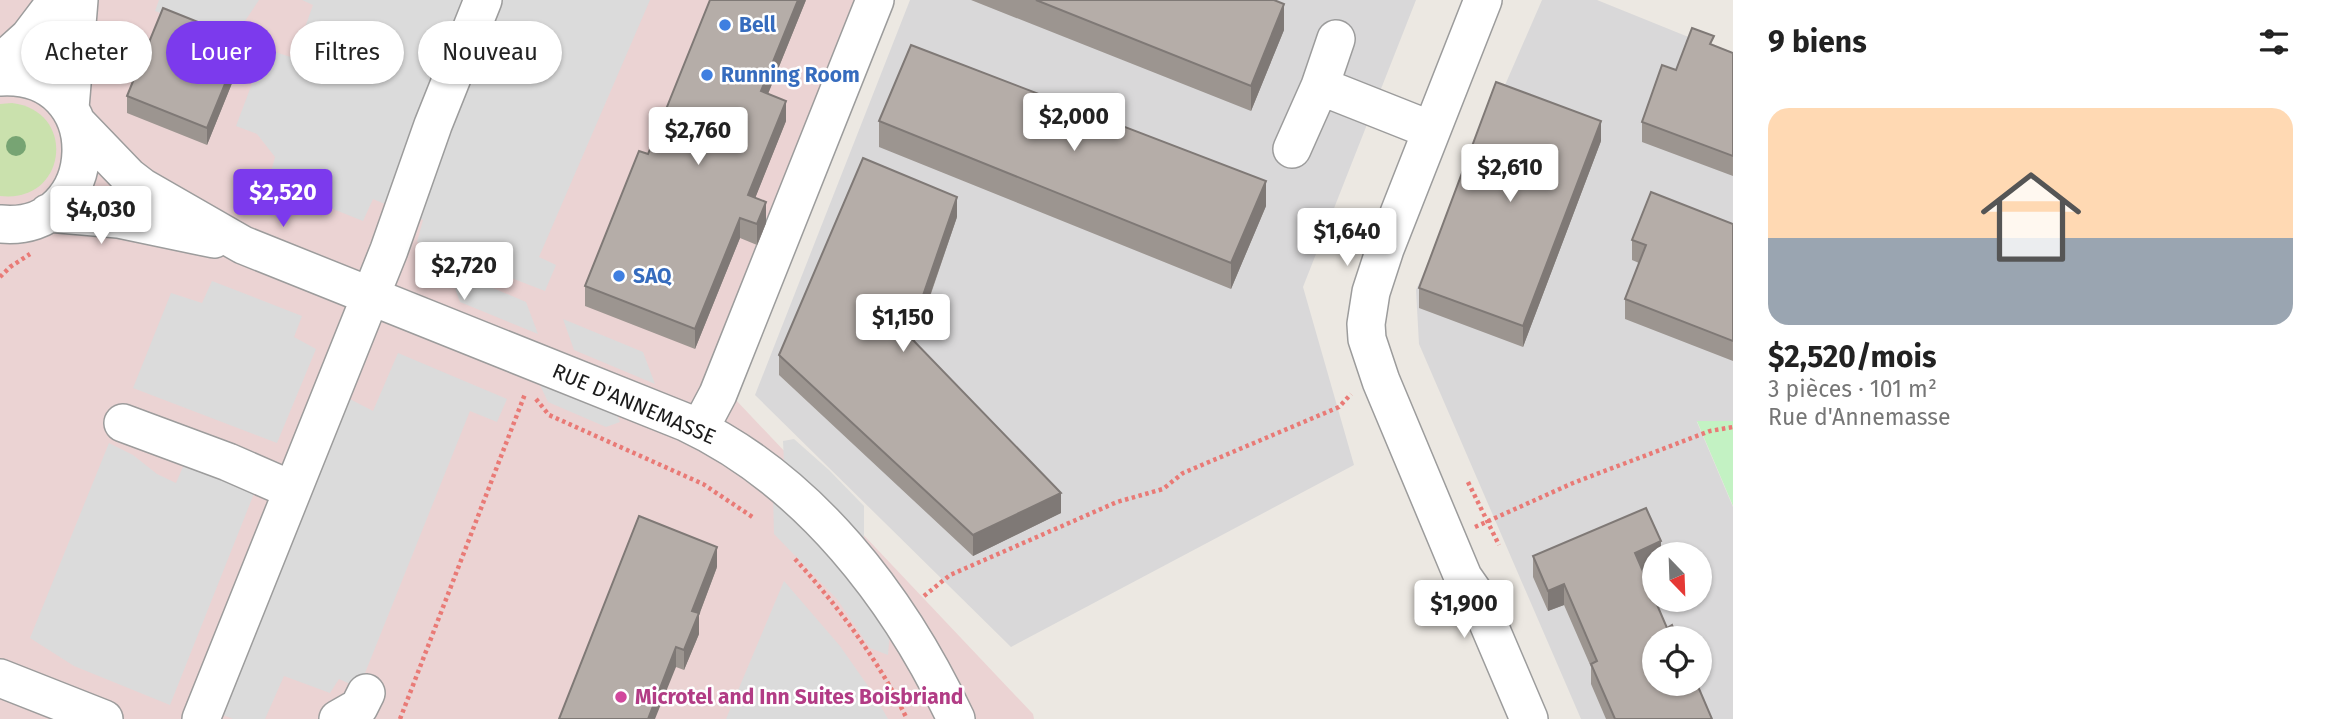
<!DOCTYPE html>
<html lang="fr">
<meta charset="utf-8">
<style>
:root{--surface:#fff;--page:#f2f2f2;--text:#222;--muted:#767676;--line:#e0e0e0;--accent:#7c3aed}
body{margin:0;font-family:"Fira Sans",sans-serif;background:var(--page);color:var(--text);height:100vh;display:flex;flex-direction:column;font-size:26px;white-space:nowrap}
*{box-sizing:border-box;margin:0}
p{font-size:23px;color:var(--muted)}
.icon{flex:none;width:38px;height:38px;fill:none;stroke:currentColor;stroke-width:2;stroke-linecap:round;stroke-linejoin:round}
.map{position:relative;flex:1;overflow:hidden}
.details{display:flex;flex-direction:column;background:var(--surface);width:595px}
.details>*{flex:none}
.top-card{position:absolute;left:21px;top:21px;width:665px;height:63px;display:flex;gap:14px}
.needle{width:46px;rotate:157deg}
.controls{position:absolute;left:1642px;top:542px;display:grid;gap:14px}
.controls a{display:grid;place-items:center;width:70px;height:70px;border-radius:50%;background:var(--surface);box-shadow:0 2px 5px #0004;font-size:35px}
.price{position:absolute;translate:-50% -60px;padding:0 16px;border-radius:7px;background:#fff;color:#222;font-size:23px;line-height:46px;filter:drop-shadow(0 2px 4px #0008)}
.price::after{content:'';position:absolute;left:50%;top:42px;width:21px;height:16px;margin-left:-10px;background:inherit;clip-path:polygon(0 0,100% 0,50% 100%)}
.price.selected{background:var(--accent);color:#fff}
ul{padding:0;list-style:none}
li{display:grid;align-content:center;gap:14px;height:371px;padding:0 35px}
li+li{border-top:2px solid var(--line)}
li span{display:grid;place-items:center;height:217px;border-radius:21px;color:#555}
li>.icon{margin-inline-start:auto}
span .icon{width:126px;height:126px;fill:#fffc;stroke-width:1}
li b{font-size:30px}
h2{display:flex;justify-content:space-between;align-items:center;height:84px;padding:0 35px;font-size:30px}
.chip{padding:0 24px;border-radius:32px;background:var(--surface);box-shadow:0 2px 5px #0004;font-size:24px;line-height:63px}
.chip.selected{background:var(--accent);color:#fff}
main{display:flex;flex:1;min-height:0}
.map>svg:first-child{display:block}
</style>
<main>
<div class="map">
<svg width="1733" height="719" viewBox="0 0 1733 719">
<rect width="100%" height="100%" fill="#ece8e2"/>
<path fill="#d9d8d9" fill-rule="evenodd" d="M 910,0 L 1416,0 L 1303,287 L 1354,465 L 1011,647 L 755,395 Z
M 1542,0 L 1597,0 L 1733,55 L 1733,421 L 1697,422 L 1733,507 L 1733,719 L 1581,719 L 1419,344 L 1416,290 ZM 1654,555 L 1699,555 L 1699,600 L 1654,600 ZM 1654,639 L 1699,639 L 1699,684 L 1654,684 Z"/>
<path fill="#ebd3d3" d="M 0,0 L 883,0 L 734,398 L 1033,714 L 1034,719 L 0,719 Z"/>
<path fill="#cae1ad" d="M 12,103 C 78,111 67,204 0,196 L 0,104 Z"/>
<path fill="#c3f2c3" d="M 1697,421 L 1733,421 L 1733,506 Z"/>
<path fill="#dbdbdb" d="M 159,0 L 259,0 L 243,24 L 236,41 L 155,11 Z
M 302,0 L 650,0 L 539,257 L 556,265 L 545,291 L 417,242 L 423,220 L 373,199 L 363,221 L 268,183 L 275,157 L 257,134 L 236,126 L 265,49 L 294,58 L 313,5 Z
M 467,277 L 526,302 L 538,334 L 460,302 L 453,283 Z
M 212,281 L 302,316 L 294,337 L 316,349 L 277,443 L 133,388 L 171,293 L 202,303 Z
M 563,319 L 643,352 L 655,384 L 574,350 Z
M 398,353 L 507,399 L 497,422 L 470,411 L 359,688 L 339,679 L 330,693 L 284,676 L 265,719 L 233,719 L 213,711 L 344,396 L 373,411 Z
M 532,368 L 612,402 L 620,422 L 606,427 L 548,402 Z
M 794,439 L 829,470 L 864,506 L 864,540 L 823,498 L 784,463 L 783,441 Z
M 109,443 L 133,455 L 157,474 L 176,483 L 185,462 L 255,491 L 170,705 L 74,666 L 30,638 Z
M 773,495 L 816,538 L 890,631 L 888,655 L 870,648 L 837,599 L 774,534 Z
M 784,581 L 840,646 L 875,696 L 888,719 L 726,719 Z"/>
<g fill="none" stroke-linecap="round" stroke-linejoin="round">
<defs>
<path id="minor" d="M 1483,0 L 1385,249 L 1371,292 L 1366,324 L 1367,339 L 1381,381 L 1463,577 L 1477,597 L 1529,719
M 0,63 L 29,37 L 57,0
M 0,77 C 112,70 104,235 0,224
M 1320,86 L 1431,130
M 70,108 L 79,0
M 77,123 L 129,177 L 142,187 L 243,245 L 685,422 C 809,480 899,598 956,719
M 1292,149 L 1320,86 L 1336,39
M 48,213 L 118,219 L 214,239
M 123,423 L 228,462 L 292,490
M 700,428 L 718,394 L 875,0
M 0,678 L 104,719
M 201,719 L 389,250 L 433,125 L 483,0
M 338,719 L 359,707 L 366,693"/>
</defs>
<use href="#minor" stroke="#9c9c9c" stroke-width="40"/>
<path stroke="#e97a76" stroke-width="4.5" stroke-dasharray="3.5 3.5" stroke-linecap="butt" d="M 0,277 L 10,267 L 30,254
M 536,399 L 549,415 L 703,484 L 754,518
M 1468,482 L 1499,545
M 1475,527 L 1573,483 L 1710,431 L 1733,427
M 795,559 C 839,607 879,661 907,719
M 924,596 L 950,575 L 1117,502 L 1163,489 L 1183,473 L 1339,407 L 1351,394
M 400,719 L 525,394"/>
<use href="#minor" stroke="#fff" stroke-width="37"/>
</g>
<circle fill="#77a473" cx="16" cy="146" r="10"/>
<path fill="#9c9590" d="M 806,0 L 768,94 L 786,121 L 755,198 L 766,223 L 757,245 L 740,238 L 695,349 L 585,306 L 585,286 L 648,154 Z
M 971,0 L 1274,0 L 1284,30 L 1251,111 Z
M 1714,46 L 1733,53 L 1733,176 L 1642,142 L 1642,122 L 1676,70 Z
M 243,56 L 207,145 L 127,113 L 127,96 Z
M 879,121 L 1266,206 L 1231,289 L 879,147 Z
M 1601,141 L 1523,347 L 1419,308 L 1419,288 Z
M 957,217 L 915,341 L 1061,513 L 973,556 L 779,375 L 779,355 Z
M 1733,224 L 1733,361 L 1625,319 L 1625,299 L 1639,263 L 1632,260 L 1632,240 Z
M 1646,508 L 1661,541 L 1661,555 L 1654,555 L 1654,565 L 1642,570 L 1654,597 L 1654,600 L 1655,600 L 1667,628 L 1672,625 L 1678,639 L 1654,639 L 1654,684 L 1697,684 L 1712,719 L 1606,719 L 1591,684 L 1591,667 L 1564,605 L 1548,611 L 1533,577 L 1533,556 Z
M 717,567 L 699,615 L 699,634 L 684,670 L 676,667 L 559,719 Z"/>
<path fill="#7f7976" d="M 798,0 L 806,0 L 761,111 L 761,91 Z
M 1284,4 L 1284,30 L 1251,111 L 1251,86 Z
M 243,40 L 243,56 L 207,145 L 207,128 Z
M 786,101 L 786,121 L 748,216 L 748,195 Z
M 1601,121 L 1601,141 L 1523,347 L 1523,326 Z
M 1266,181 L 1266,206 L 1231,289 L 1231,263 Z
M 957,197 L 957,217 L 909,356 L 909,336 Z
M 766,202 L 766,223 L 757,245 L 757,224 Z
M 740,218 L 740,238 L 695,349 L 695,329 Z
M 1061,493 L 1061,513 L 973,556 L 973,535 Z
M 1661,541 L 1661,555 L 1654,555 L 1654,565 L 1635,573 L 1635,553 Z
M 717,547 L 717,567 L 699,615 L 699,634 L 684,670 L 684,650 L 692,611 Z
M 1564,584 L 1564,605 L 1548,611 L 1548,591 Z
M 676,647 L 676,667 L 655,719 L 648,719 Z"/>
<path fill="#b5ada8" stroke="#7f7976" stroke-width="2" d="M 710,0 L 798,0 L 761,91 L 786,101 L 748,195 L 766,202 L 757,224 L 740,218 L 695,329 L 585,286 L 639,151 L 648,154 Z
M 1036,0 L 1274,0 L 1284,4 L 1251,86 Z
M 163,8 L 243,40 L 207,128 L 127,96 Z
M 1692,28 L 1714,36 L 1710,44 L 1733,53 L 1733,156 L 1642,122 L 1662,65 L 1676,70 Z
M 911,45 L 1266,181 L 1231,263 L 879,121 Z
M 1496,82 L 1601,121 L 1523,326 L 1419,288 Z
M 863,158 L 957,197 L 909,336 L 1061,493 L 973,535 L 779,355 Z
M 1651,192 L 1733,224 L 1733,341 L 1625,299 L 1646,245 L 1632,240 Z
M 1646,508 L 1661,541 L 1635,553 L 1654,597 L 1654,600 L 1655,600 L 1667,628 L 1672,625 L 1678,639 L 1654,639 L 1654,684 L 1697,684 L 1712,719 L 1615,719 L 1591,664 L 1597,661 L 1564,584 L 1548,591 L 1533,556 Z
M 639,516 L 717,547 L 692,611 L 699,613 L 684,650 L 676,647 L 648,719 L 559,719 Z"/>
<g fill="#3f7fe0" stroke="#fff" stroke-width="2.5">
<circle cx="725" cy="25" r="7"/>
<circle cx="707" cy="75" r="7"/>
<circle cx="619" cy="276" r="7"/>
</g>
<circle fill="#d1479c" stroke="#fff" stroke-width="2.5" cx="621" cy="697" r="7"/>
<g text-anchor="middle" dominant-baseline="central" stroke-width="5" stroke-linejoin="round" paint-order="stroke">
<g font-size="21" font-weight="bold" fill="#366cbe" stroke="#fff" text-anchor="start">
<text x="739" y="25">Bell</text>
<text x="721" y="75">Running Room</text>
<text x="633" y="276">SAQ</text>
</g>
<g font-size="21" fill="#1b1b1b" stroke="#fff">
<text transform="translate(634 404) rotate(23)">RUE D'ANNEMASSE</text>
</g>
<g font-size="21" font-weight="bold" fill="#b23c85" stroke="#fff" text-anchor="start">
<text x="635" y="697">Microtel and Inn Suites Boisbriand</text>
</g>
</g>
</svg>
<div class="controls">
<a><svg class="needle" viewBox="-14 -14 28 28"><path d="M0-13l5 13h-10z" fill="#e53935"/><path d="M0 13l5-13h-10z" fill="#767676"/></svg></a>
<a><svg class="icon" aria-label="locate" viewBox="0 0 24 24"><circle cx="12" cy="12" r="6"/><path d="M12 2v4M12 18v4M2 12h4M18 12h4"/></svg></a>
</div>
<b class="price" style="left:1074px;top:153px">$2,000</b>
<b class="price" style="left:698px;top:167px">$2,760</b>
<b class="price" style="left:1510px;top:204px">$2,610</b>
<b class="price selected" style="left:283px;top:229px">$2,520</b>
<b class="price" style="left:101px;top:246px">$4,030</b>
<b class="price" style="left:1347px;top:268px">$1,640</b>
<b class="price" style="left:464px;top:302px">$2,720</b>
<b class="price" style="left:903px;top:354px">$1,150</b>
<b class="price" style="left:1464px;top:640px">$1,900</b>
<div class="top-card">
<a class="chip">Acheter</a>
<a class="chip selected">Louer</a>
<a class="chip">Filtres</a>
<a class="chip">Nouveau</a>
</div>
</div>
<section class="details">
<h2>9 biens<svg class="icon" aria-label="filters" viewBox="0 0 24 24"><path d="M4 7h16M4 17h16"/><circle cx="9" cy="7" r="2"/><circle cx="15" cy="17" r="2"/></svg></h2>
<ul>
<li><span style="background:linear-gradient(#ffd9b3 60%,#9aa5b1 0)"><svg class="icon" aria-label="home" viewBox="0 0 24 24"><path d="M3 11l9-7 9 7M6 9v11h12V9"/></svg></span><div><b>$2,520/mois</b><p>3 pièces · 101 m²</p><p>Rue d'Annemasse</p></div></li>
</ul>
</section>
</main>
